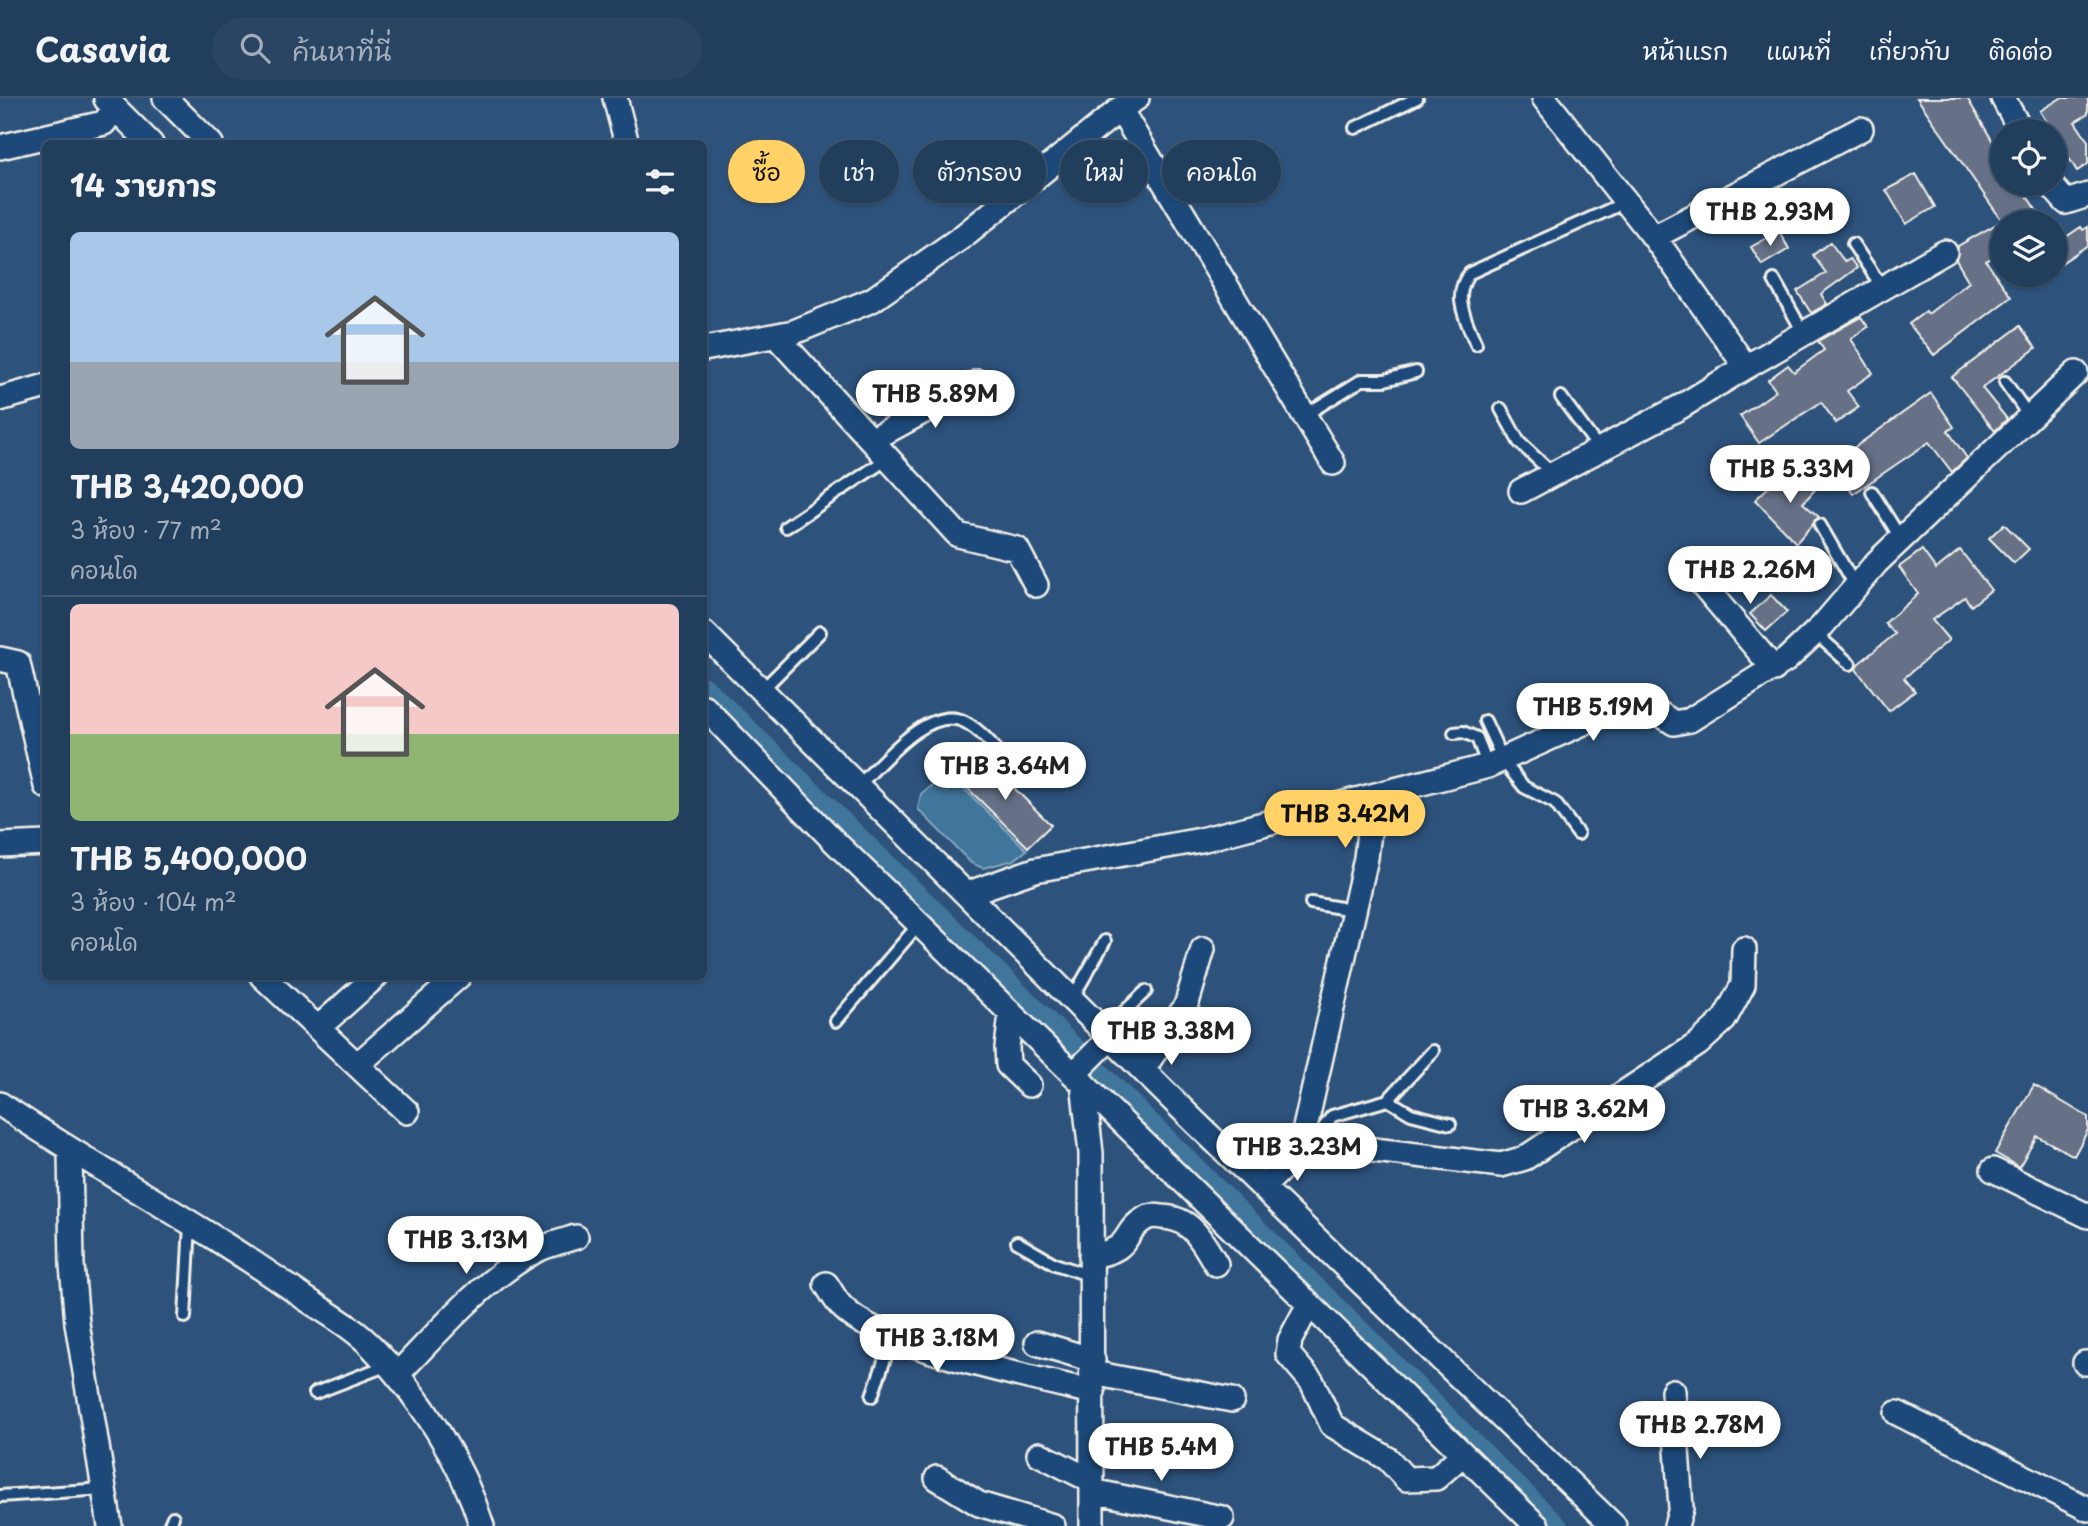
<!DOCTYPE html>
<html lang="th">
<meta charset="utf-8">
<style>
:root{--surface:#223e5d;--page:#2a4563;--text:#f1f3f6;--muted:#a2aebc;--line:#3f5772;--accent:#ffd166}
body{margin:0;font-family:"Playpen Sans","Playpen Sans Thai",sans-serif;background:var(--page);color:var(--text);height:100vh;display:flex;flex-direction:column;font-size:26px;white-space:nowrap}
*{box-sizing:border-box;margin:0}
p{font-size:23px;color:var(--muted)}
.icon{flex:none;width:38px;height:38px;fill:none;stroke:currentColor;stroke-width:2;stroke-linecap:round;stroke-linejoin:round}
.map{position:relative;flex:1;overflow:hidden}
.sheet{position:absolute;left:42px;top:42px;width:665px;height:840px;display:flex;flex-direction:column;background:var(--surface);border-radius:10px;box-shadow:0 2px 5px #0004,0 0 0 2px var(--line)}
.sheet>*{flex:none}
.top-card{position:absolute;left:728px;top:42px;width:665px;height:63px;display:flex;gap:14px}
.controls{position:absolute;left:1990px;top:21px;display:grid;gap:14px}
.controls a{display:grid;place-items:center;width:77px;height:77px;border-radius:50%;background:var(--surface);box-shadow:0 2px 5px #0004,0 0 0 2px var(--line);font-size:35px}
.price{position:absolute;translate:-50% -60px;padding:0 16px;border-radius:24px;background:#fff;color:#222;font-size:23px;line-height:46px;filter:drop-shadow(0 2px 4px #0008)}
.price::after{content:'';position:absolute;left:50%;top:42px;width:21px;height:16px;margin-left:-10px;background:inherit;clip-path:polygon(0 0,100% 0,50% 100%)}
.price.current{background:var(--accent);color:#111}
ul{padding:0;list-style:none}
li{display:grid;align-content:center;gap:14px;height:371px;padding:0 28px}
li+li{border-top:2px solid var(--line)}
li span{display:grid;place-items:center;height:217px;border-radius:10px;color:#555}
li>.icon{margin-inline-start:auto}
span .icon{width:126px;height:126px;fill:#fffc;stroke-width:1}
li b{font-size:30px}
h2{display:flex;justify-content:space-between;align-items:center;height:84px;padding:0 28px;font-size:30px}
.pill{padding:0 24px;border-radius:32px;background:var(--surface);box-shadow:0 2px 5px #0004,0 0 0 2px var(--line);font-size:24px;line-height:63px}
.pill.current{background:var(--accent);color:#111}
header{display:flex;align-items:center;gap:42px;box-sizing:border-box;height:98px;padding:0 35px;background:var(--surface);border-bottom:2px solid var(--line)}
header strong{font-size:33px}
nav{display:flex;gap:38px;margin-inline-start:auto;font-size:24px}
.search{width:490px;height:63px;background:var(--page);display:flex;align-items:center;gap:18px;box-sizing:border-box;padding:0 24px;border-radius:38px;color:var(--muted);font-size:26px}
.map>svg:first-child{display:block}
</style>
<header>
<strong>Casavia</strong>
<div class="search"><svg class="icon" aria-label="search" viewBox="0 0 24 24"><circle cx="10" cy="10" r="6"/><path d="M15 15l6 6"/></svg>ค้นหาที่นี่</div>
<nav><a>หน้าแรก</a><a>แผนที่</a><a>เกี่ยวกับ</a><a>ติดต่อ</a></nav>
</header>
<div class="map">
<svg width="2088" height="1428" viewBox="0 0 2088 1428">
<rect width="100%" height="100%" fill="#2d527c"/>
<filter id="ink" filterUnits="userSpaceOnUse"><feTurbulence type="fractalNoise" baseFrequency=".0143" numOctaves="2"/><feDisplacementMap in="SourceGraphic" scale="14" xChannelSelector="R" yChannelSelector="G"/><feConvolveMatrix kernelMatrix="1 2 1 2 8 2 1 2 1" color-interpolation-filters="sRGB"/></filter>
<g filter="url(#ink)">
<path fill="#3f759c" stroke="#87a7ba" stroke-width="2" d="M 947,674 L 957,684 L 1027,752 L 1014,762 L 983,770 L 971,765 L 918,711 L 921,696 Z"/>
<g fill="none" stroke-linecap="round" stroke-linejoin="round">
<path stroke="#3f759c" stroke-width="21" d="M 704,589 L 1038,914 L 1557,1428"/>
</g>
<path fill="#667086" stroke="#f4f1e8" stroke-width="2" d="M 1917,0 L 1967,0 L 2002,59 L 2002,86 L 2019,86 L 2044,124 L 2003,124 Z
M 2061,0 L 2088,0 L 2088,16 L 2075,24 L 2088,43 L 2088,66 L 2077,73 L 2040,13 Z
M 1916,76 L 1935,109 L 1906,126 L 1886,92 Z
M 2002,123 L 2002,155 L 1986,163 L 2011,199 L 1934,257 L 1909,226 L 1926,213 L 1928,216 L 1969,184 L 1956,162 L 1958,148 Z
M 2081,129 L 2083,132 L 2088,129 L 2088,147 L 2054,170 L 2054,147 Z
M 1779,133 L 1789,151 L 1762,167 L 1751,149 Z
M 1830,144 L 1845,164 L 1850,161 L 1857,170 L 1821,196 L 1827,206 L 1811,215 L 1797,193 L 1826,175 L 1813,157 Z
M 1861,219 L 1868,229 L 1851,241 L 1873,275 L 1847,293 L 1859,309 L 1836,325 L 1821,304 L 1759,345 L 1740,318 L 1776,293 L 1768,282 L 1788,267 L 1794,274 L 1824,252 L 1818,243 Z
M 2020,228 L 2036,250 L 1982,290 L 2007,321 L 1995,333 L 1952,279 Z
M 1931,295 L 1954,329 L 1948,333 L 1967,360 L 1952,374 L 1929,344 L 1853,396 L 1831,366 Z
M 1809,375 L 1820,386 L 1803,405 L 1819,419 L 1796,445 L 1755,402 L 1780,378 L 1795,390 Z
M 2004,426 L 2029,451 L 2014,465 L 1989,440 Z
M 1922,452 L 1936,471 L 1960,452 L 1991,492 L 1971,508 L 1965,499 L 1932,522 L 1949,542 L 1904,580 L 1915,593 L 1889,613 L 1856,571 L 1858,566 L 1895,536 L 1885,525 L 1918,496 L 1899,469 Z
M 1771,497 L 1787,514 L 1766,533 L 1750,516 Z
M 983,659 L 1051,727 L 1028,749 L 958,681 Z
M 2034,987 L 2088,1019 L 2088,1032 L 2074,1058 L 2037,1038 L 2019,1069 L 1995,1055 Z"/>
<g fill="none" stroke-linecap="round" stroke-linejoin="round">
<defs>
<path id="service" d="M 1355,30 L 1417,0
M 1853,146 L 1882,189
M 1774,182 L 1803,234
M 1476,246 C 1466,222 1451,197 1470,175 L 1626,104
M 2005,284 L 2029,318
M 1561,299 L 1600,352
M 1501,311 L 1519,344 L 1553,376
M 1305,317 L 1362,282 L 1385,282 L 1416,274
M 1872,394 L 1901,441
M 1820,427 L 1856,489
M 786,429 L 887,361
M 1815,535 L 1850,566
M 761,593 L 820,534
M 1485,623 L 1504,664 L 1524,689 L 1555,705 L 1578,736
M 1454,635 L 1463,634 L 1477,640 L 1488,668
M 858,688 C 881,666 929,605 965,624 C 984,634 998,654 1012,670
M 1311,805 L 1353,812
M 1072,901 L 1105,843
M 836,923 L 919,826
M 1104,933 L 1146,893
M 1388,1002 L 1411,1016 L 1450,1026
M 1312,1046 L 1332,1018 L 1388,1002 L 1433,953
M 1017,1144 L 1055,1166 L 1091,1178
M 185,1219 L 190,1126
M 315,1295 L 388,1267
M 872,1298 L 893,1238
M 0,1398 L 104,1391
M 169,1428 L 173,1419"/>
<path id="minor" d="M 165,0 L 211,46
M 615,0 L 627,46
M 2003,0 L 2021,33
M 106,1 L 151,46
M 1120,11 L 1333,365
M 0,49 L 104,25 L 115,10
M 2050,86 L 2066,104 L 2088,97
M 1654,139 L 1861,31
M 776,238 L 958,437 L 1017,451 L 1036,487
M 704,251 L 794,234 L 872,202 L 962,139 L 1120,11 L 1137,0
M 1746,269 L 1945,154
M 0,301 L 46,288
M 871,342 L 978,284
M 1521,393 L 1682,308 L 1746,269 L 1654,139 L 1544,0
M 1692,474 L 1774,571
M 704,535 L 1193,1022 L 1614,1428
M 0,561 L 18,565 L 46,688
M 704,609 L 835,744 L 1537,1428
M 0,747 L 46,745
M 966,796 L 1035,772 L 1201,742 L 1488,668 L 1623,607 L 1640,603 L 1674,625 L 1690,622 L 1786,562 L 1822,528 L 1877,464 L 2076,275
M 262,878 L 407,1014
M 1011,915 L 1007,950 L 1008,967 L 1029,987
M 318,930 L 376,878
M 357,967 L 459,878
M 1143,971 L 1186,908 L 1203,851
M 1074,976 L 1110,940
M 1083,985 L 1091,1055 L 1092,1428
M 0,1006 C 98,1072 203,1128 299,1196 C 323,1213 352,1228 372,1249 C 420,1298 461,1362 482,1428
M 1300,1052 L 1366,760 L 1373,700
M 70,1053 L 72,1167 L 77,1225 L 110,1428
M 1993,1072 L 2088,1118
M 1263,1089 L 1300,1052 L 1323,1046 L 1501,1067 L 1525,1060 L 1698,946 L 1724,922 L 1743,887 L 1744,851
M 1091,1158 C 1136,1151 1119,1135 1146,1120 C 1150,1118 1157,1118 1162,1119 C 1192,1120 1202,1143 1216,1166
M 826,1186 C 831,1193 835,1202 841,1208 C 880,1250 1034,1280 1093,1294
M 1309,1206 L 1290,1242 L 1288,1256 L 1312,1284 L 1332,1327 L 1388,1361 L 1406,1381 L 1436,1380 L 1463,1356
M 1037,1245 L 1093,1262
M 2085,1265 L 2088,1265
M 1093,1275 L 1232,1302
M 397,1277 C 437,1235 483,1182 535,1153 C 547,1147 563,1143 576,1139
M 1673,1293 L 1681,1410 L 1676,1428
M 1897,1315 L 2088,1411
M 1039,1356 L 1092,1383
M 937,1380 L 979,1406 L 1053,1428
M 1092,1393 L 1222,1420"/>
</defs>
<use href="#service" stroke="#f4f1e8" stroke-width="16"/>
<use href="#minor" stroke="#f4f1e8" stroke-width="28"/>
<use href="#service" stroke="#1f4a7a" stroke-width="10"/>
<use href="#minor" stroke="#1f4a7a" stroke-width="23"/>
</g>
</g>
</svg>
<div class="controls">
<a><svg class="icon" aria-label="locate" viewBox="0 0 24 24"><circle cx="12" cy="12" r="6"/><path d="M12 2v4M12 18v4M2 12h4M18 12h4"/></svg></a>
<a><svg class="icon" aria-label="layers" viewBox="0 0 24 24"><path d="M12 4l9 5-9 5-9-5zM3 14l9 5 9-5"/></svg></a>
</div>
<b class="price" style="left:1770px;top:150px">THB 2.93M</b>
<b class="price" style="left:935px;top:332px">THB 5.89M</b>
<b class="price" style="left:1790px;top:407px">THB 5.33M</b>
<b class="price" style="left:1750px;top:508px">THB 2.26M</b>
<b class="price" style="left:1593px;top:645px">THB 5.19M</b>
<b class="price" style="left:1005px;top:704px">THB 3.64M</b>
<b class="price current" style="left:1345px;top:752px">THB 3.42M</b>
<b class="price" style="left:1171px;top:969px">THB 3.38M</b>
<b class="price" style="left:1584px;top:1047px">THB 3.62M</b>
<b class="price" style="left:1297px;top:1085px">THB 3.23M</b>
<b class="price" style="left:466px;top:1178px">THB 3.13M</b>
<b class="price" style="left:937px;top:1276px">THB 3.18M</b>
<b class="price" style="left:1700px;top:1363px">THB 2.78M</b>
<b class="price" style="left:1161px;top:1385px">THB 5.4M</b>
<div class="top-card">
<a class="pill current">ซื้อ</a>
<a class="pill">เช่า</a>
<a class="pill">ตัวกรอง</a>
<a class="pill">ใหม่</a>
<a class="pill">คอนโด</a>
</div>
<section class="sheet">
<h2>14 รายการ<svg class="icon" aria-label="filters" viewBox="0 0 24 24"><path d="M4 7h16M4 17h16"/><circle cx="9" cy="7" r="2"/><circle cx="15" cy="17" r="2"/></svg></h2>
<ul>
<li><span style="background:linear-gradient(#a9c7e8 60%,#9aa5b1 0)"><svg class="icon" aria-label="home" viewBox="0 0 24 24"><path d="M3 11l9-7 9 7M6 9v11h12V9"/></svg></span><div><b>THB 3,420,000</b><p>3 ห้อง · 77 m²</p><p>คอนโด</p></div></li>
<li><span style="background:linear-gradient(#f6c9c9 60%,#8fb573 0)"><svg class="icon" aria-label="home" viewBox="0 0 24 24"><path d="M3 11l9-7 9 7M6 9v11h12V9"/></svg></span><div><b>THB 5,400,000</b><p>3 ห้อง · 104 m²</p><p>คอนโด</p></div></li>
</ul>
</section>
</div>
